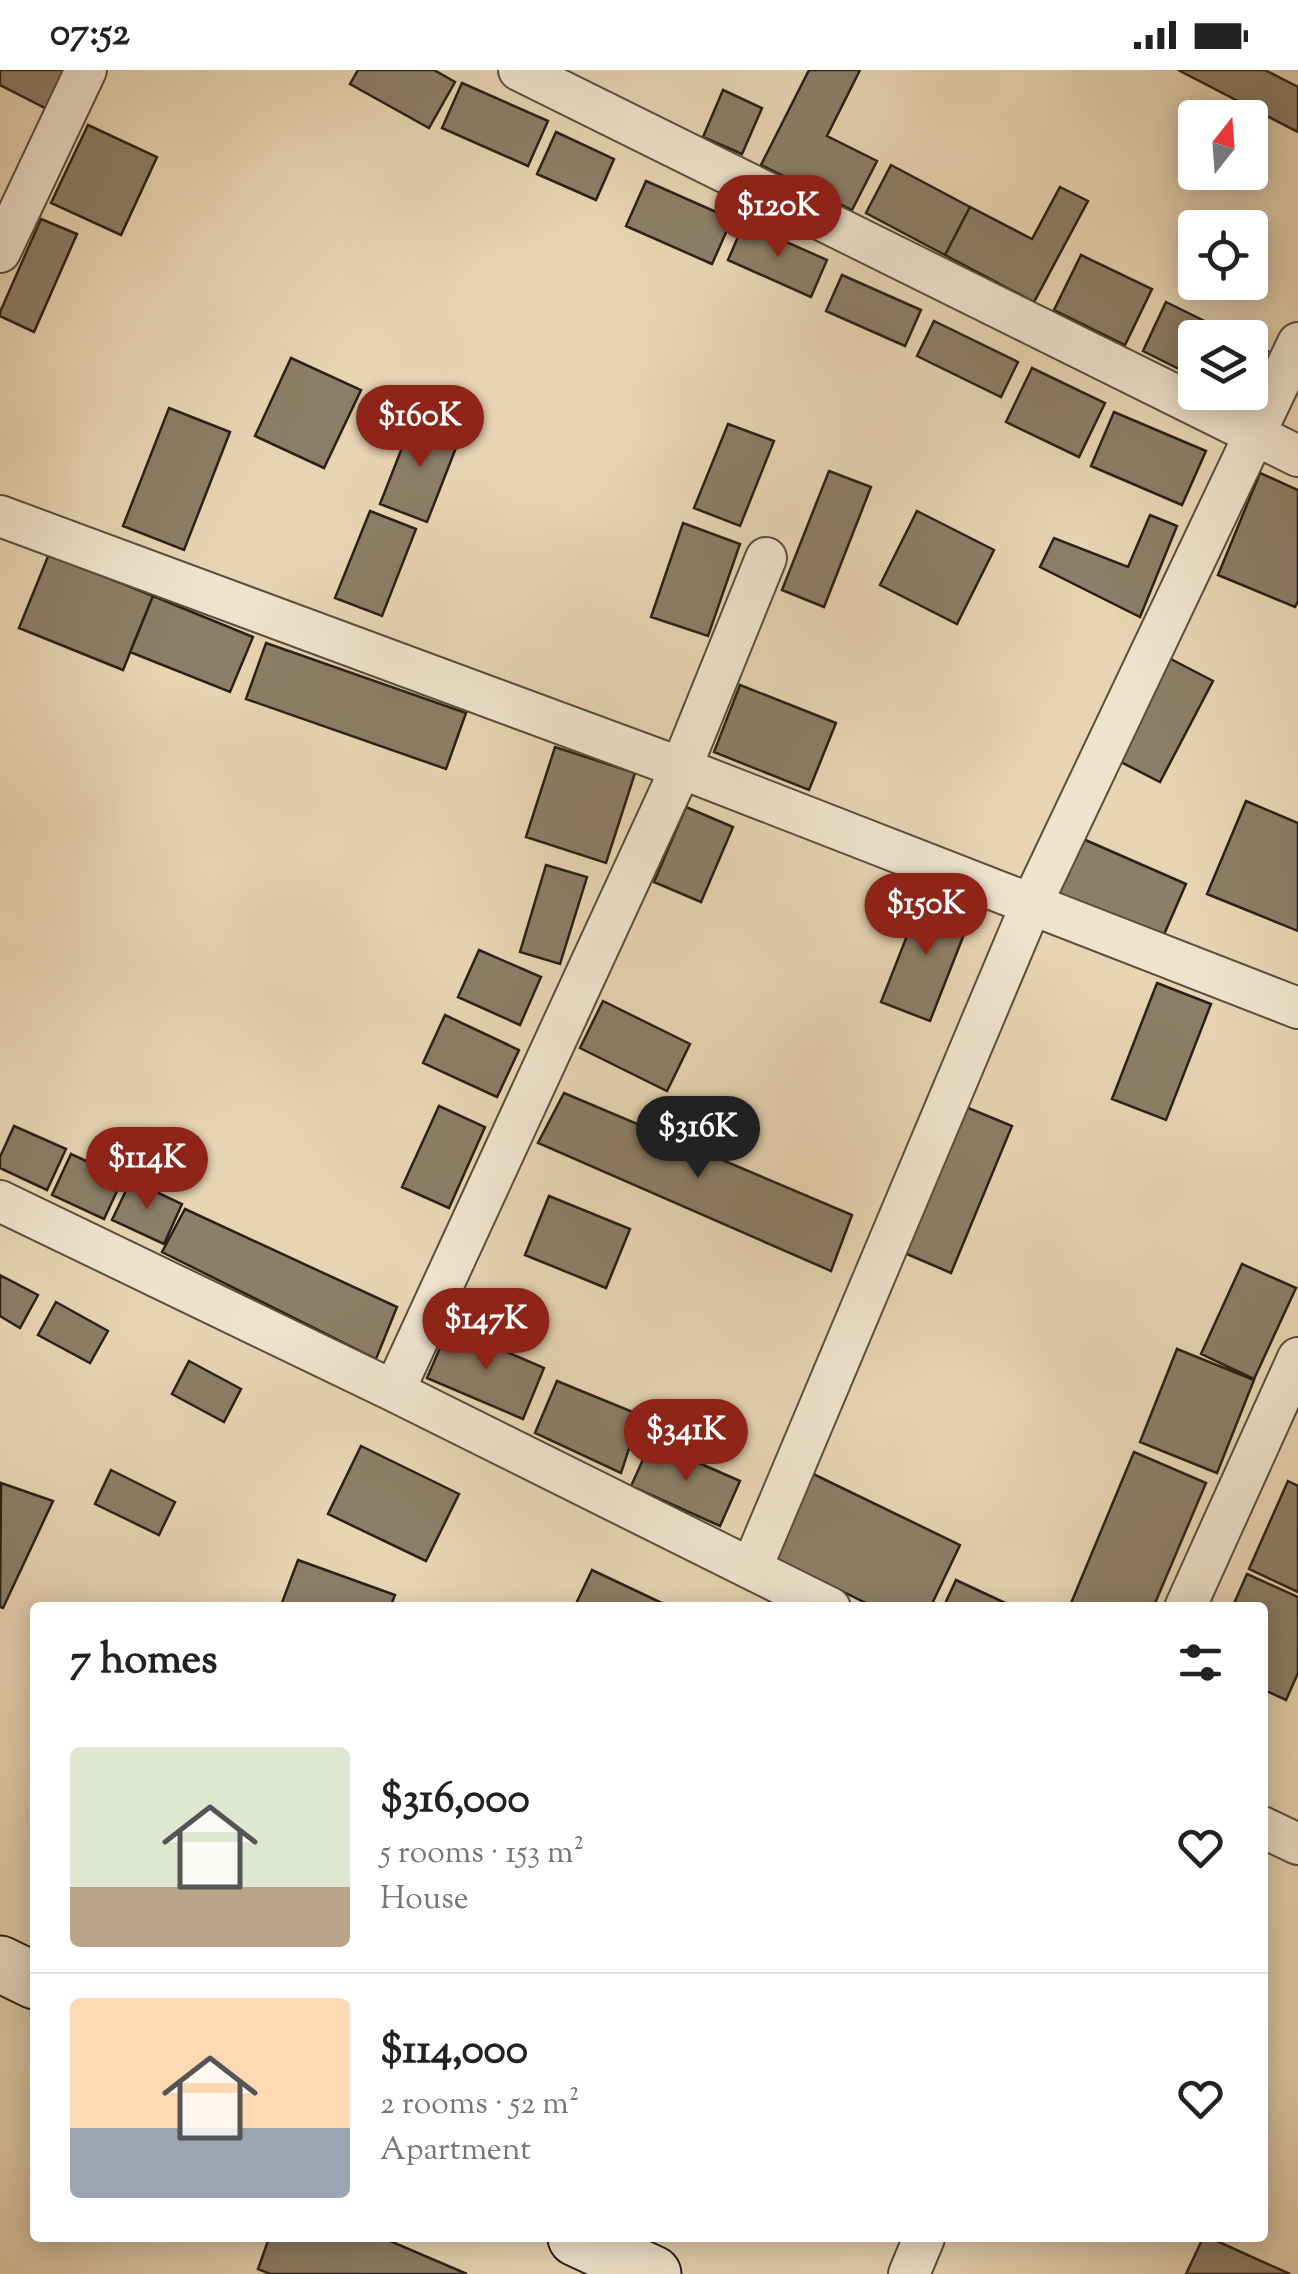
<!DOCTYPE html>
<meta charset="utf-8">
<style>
:root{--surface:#fff;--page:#f6f6f6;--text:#222;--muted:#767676;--line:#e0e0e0;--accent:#8f2418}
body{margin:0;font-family:"Sorts Mill Goudy",serif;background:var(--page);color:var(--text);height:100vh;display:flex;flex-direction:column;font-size:38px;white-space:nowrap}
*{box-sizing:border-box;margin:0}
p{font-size:32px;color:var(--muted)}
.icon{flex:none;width:55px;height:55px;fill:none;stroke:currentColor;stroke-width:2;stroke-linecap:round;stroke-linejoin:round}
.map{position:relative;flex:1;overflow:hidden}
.details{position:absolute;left:30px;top:1532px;width:1238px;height:640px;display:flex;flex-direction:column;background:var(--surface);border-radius:10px;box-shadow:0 5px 25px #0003}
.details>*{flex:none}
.needle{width:65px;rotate:17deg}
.tools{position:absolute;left:1178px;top:30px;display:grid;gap:20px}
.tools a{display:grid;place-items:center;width:90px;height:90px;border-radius:10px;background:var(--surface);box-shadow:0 5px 25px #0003;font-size:50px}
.price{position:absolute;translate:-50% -85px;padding:0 22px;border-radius:35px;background:var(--accent);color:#fff;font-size:32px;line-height:65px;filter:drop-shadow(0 2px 5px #0008)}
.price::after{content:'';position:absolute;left:50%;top:60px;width:30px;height:22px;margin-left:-15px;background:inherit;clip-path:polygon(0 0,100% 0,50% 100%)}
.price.current{background:#222;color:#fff}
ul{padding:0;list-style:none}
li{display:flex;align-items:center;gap:30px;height:250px;padding:0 40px}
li+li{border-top:2px solid var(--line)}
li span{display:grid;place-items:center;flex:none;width:280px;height:200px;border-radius:10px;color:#555}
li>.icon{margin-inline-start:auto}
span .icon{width:120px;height:120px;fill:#fffc;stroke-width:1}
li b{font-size:42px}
h2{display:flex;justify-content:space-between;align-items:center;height:120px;padding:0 40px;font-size:42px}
.status{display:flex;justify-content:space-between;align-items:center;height:70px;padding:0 50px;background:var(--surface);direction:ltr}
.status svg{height:28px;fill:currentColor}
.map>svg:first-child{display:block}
</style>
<div class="status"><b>07:52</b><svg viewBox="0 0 49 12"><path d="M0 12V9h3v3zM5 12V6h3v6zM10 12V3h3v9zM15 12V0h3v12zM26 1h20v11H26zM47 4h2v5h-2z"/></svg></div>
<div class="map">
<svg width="1298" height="2204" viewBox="0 0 1298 2204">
<rect width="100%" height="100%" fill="#e7d4b2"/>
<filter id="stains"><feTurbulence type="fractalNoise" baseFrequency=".002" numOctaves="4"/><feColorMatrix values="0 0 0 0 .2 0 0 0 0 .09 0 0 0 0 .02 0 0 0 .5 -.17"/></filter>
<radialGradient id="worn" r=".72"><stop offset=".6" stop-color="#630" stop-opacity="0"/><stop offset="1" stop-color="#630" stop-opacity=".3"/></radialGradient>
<path fill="#8c7e67" stroke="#2a2116" stroke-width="2.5" d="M 0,0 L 70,0 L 49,40 L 0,15 Z
M 358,0 L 434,0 L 455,12 L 429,58 L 350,14 Z
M 809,0 L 860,0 L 827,66 L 877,91 L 852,140 L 761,95 Z
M 1178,0 L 1265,0 L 1298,17 L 1298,62 Z
M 462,13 L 548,51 L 528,96 L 442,58 Z
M 723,20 L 762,38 L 742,84 L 703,67 Z
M 88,55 L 157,87 L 121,165 L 51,133 Z
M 556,62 L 614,89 L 596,130 L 537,104 Z
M 891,95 L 970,137 L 945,185 L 866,143 Z
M 646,111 L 732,149 L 712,194 L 626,156 Z
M 1060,117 L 1088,131 L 1034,232 L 945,185 L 970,137 L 1032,169 Z
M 41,149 L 77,164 L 34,262 L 0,246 L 0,242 Z
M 744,153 L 827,190 L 811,227 L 728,190 Z
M 1081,185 L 1152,219 L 1125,275 L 1054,240 Z
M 842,205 L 921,240 L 905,276 L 826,241 Z
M 1166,232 L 1239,268 L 1195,268 L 1195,307 L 1143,281 Z
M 934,251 L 1018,292 L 1001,327 L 917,286 Z
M 1250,273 L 1268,281 L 1250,318 Z
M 291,288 L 361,320 L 324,398 L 255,366 Z
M 1032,298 L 1105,333 L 1079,387 L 1006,352 Z
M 169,338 L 230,362 L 184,480 L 123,456 Z
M 1114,342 L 1206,381 L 1182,435 L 1091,396 Z
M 414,347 L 461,365 L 427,452 L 380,434 Z
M 728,354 L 774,371 L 740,456 L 694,438 Z
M 829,401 L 871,417 L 824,537 L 782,520 Z
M 1260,403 L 1298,420 L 1298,531 L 1295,537 L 1218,505 Z
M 370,441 L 416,459 L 382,546 L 335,528 Z
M 917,441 L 994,480 L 957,554 L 880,515 Z
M 1150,445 L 1177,456 L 1140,547 L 1040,497 L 1054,468 L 1128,497 Z
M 683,453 L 740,474 L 708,566 L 651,547 Z
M 49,484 L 153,526 L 123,600 L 19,558 Z
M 153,526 L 253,567 L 230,622 L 130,582 Z
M 266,573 L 466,643 L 446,699 L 246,629 Z
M 1165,586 L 1213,611 L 1160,712 L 1113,688 Z
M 740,615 L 836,653 L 809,720 L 714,682 Z
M 555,677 L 635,703 L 606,793 L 526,767 Z
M 1246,731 L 1298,753 L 1298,861 L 1207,824 Z
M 686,737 L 733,757 L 701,832 L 654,812 Z
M 1074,765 L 1186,814 L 1162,869 L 1050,820 Z
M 546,795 L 587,807 L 560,894 L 520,882 Z
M 923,825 L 972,844 L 930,951 L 881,932 Z
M 479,880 L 541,907 L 520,955 L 458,927 Z
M 1157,913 L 1211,934 L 1166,1050 L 1112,1029 Z
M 603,931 L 690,974 L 667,1021 L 580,978 Z
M 445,945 L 519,980 L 497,1027 L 423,993 Z
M 564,1023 L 852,1145 L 831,1201 L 538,1073 Z
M 961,1035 L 1012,1056 L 951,1203 L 900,1181 Z
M 439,1036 L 485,1057 L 449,1138 L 402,1117 Z
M 14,1056 L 66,1079 L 47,1120 L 0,1098 L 0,1087 Z
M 71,1084 L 123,1108 L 104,1149 L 52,1125 Z
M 131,1110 L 182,1134 L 164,1174 L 112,1150 Z
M 549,1126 L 630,1159 L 606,1218 L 525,1185 Z
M 185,1139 L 397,1237 L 376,1289 L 162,1182 Z
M 1242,1194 L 1296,1218 L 1254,1309 L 1201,1284 Z
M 0,1205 L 38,1225 L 20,1258 L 0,1246 Z
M 56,1232 L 108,1261 L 90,1293 L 38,1265 Z
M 449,1257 L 544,1298 L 523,1349 L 427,1308 Z
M 1177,1279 L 1254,1310 L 1217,1403 L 1140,1372 Z
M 189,1291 L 241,1319 L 224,1352 L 172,1324 Z
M 557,1311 L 640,1345 L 621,1403 L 535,1363 Z
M 651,1372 L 740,1411 L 720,1456 L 631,1416 Z
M 361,1376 L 459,1424 L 426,1491 L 328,1444 Z
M 1134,1382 L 1206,1413 L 1153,1538 L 1069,1538 Z
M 111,1400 L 175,1432 L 159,1465 L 95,1434 Z
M 807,1401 L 960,1475 L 930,1538 L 876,1538 L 767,1484 Z
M 1288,1411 L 1298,1416 L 1298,1522 L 1249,1499 Z
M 1,1413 L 53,1431 L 3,1538 L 0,1537 Z
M 298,1490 L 395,1525 L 390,1538 L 280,1538 Z
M 592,1500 L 664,1534 L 663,1538 L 574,1538 Z
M 1247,1504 L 1298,1527 L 1298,1603 L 1286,1630 L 1262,1619 L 1262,1538 L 1232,1538 Z
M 956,1510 L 1016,1538 L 943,1538 Z
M 269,2168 L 383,2168 L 467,2204 L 270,2204 L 258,2199 Z
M 1203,2168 L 1210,2168 L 1290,2204 L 1186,2204 Z"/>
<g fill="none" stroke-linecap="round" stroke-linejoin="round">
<defs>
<path id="street" d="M 519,0 L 1298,386
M 0,182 L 86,0
M 0,446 L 681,698 L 1298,938
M 0,1131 L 394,1321 L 830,1538
M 394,1321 L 681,698 L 766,488
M 752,1497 L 1031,835 L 1298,273
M 1185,1538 L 1298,1288
M 1262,1757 L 1298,1774
M 909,2204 L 924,2168"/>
<path id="secondary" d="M 0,1894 L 35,1911
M 576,2168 L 653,2204"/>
</defs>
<use href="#street" stroke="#594e3d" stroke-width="44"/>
<use href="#secondary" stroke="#2a2116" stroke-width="59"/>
<use href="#street" stroke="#efe3cd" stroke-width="40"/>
<use href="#secondary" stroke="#efe3cd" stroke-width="55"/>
</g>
<rect width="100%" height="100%" filter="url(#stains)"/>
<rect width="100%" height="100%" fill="url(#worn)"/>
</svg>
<div class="tools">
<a><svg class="needle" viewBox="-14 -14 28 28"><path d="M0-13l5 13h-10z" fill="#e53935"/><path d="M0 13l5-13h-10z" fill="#767676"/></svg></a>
<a><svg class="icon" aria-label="locate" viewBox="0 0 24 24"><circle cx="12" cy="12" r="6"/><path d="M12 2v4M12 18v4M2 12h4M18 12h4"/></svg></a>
<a><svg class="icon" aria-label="layers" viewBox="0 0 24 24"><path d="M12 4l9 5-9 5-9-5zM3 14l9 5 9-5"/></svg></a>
</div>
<b class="price" style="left:778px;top:190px">$120K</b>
<b class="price" style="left:420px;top:400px">$160K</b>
<b class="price" style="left:926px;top:888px">$150K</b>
<b class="price current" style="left:698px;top:1111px">$316K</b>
<b class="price" style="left:147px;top:1142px">$114K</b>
<b class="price" style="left:486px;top:1303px">$147K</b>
<b class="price" style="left:686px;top:1414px">$341K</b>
<section class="details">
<h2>7 homes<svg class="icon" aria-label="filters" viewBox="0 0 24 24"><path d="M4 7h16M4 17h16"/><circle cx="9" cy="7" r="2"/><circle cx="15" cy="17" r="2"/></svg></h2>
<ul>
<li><span style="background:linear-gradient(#dfe7d0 70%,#b9a48a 0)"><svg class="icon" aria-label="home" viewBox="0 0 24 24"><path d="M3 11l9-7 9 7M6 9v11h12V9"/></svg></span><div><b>$316,000</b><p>5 rooms · 153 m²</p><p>House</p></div><svg class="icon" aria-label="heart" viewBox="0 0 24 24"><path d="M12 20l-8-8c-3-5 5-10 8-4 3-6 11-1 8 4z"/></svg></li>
<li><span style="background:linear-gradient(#ffd9b3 65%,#9aa5b1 0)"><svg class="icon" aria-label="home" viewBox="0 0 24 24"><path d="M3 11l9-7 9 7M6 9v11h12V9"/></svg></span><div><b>$114,000</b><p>2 rooms · 52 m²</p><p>Apartment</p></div><svg class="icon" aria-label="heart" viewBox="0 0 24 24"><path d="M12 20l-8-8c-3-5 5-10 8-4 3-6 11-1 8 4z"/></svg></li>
</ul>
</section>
</div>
